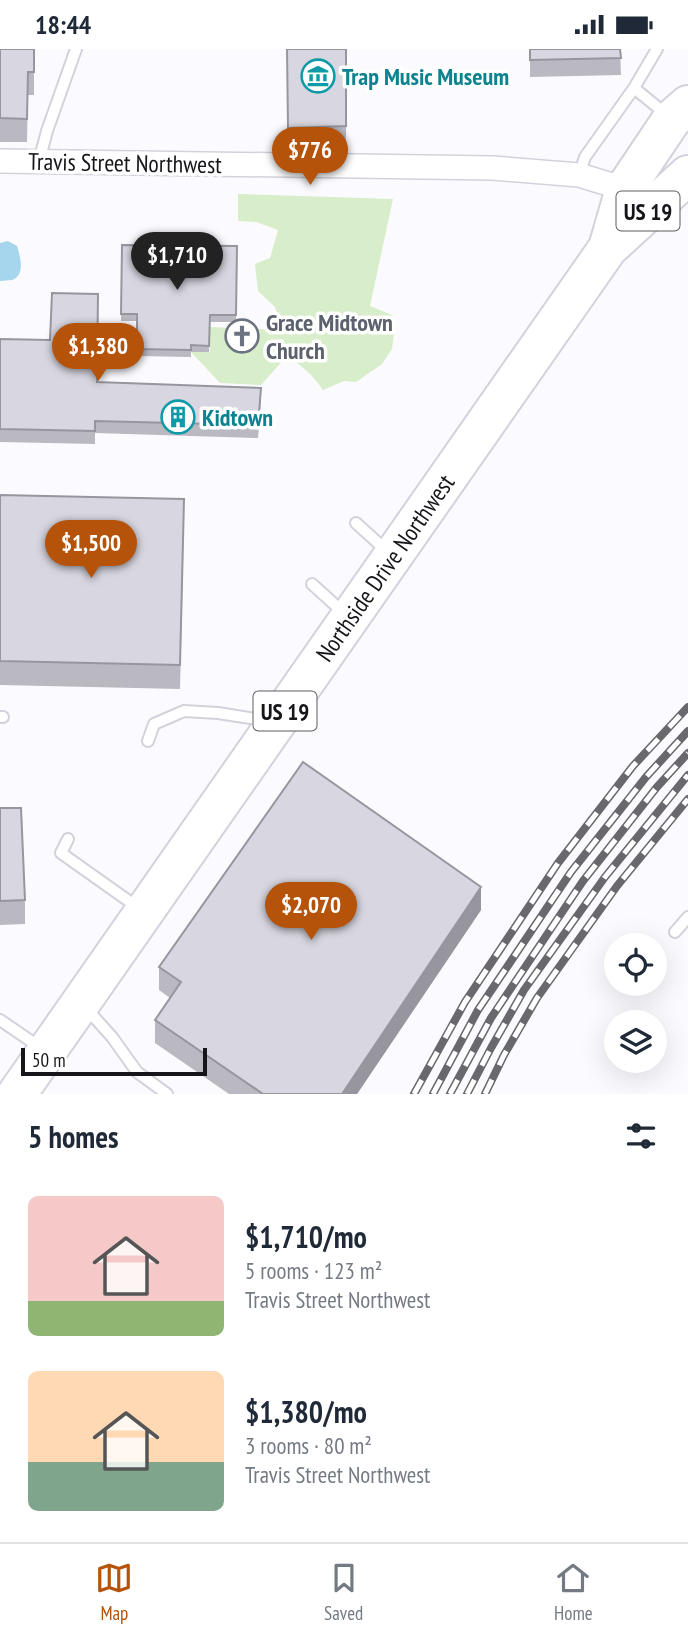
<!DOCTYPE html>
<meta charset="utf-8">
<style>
:root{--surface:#fff;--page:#f2f2f3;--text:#1f2937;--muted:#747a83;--line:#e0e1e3;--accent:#b45309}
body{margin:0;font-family:"PT Sans Narrow",sans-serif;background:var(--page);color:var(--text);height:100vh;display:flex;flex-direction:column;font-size:26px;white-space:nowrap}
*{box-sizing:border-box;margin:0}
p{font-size:23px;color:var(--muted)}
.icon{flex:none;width:38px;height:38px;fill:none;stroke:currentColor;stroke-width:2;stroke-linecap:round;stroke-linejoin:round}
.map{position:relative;height:1045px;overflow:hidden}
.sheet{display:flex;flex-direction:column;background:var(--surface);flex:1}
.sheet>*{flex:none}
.controls{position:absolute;left:604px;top:884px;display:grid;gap:14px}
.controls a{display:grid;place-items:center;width:63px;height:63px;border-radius:50%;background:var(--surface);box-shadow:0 7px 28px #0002;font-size:35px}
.scale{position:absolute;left:21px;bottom:18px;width:186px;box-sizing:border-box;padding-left:7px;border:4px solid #16161a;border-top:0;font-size:19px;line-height:24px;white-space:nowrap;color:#16161a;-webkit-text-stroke:5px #fff;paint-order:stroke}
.price{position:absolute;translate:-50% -60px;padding:0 16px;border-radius:24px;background:var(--accent);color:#fff;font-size:23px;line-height:46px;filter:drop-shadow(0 2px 4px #0008)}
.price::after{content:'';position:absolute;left:50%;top:42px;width:21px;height:16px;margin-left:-10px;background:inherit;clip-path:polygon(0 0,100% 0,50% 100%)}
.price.current{background:#222;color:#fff}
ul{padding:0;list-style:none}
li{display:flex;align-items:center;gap:21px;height:175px;padding:0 28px}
li span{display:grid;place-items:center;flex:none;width:196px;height:140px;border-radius:10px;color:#555}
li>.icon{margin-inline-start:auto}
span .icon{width:84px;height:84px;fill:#fffc;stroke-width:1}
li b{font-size:30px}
h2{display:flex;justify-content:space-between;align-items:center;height:84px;padding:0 28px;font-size:30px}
.status{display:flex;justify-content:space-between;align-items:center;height:49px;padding:0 35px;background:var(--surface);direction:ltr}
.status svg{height:19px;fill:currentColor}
.menu{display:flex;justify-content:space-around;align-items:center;height:98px;border-top:2px solid var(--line);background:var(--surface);font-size:19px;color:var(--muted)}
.menu a{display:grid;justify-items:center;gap:4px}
.menu .current{color:var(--accent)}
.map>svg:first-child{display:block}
</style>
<div class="status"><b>18:44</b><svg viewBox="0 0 49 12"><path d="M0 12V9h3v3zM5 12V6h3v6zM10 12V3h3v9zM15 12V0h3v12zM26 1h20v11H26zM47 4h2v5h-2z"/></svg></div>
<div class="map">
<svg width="688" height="1045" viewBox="0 0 688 1045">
<rect width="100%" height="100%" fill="#fbfbff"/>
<path fill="#d8edc9" d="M 238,145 L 393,150 L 370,257 L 392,266 L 395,277 L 392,300 L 382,315 L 356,333 L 344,332 L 323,341 C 313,326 302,317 287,307 L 261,336 L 220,334 L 191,303 L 210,303 L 210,278 L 283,281 L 275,258 L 258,242 L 255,215 L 270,209 L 278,181 L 256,173 L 238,172 Z"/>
<path fill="#a6d6ed" d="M 8,192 L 17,197 C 20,207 26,226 12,231 C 12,231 1,232 0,232 L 0,194 Z"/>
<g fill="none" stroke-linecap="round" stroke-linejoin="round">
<defs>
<path id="service" d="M 657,0 L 634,39 L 667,66
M 39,112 L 47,82 L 76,0
M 579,126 L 585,108 L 634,39
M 356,474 L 388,503
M 312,535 L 345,565
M 0,668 L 3,668
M 148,692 L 154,675 L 184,662 L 218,664 L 269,672
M 68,790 L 61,804 L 140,860
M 675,883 L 688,868
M 85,958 L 112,988 L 137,1023 L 167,1045
M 0,971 L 41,999"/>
<path id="minor" d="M 0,112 L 493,119 L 579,126 L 625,140"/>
<g id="trunk">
<path d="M 608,199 L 625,140 L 672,70 L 688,56"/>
<path id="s1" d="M 17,1045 L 608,199 L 688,126"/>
</g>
</defs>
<use href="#service" stroke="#d3d2dc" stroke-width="14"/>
<use href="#minor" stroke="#d3d2dc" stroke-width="26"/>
<use href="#trunk" stroke="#d3d2dc" stroke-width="42"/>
<use href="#service" stroke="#fff" stroke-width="10"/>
<use href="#minor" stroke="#fff" stroke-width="23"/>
<use href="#trunk" stroke="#fff" stroke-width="38"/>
<defs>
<path id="rail" d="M 414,1045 L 465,953 L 558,814 L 633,717 L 688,658
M 433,1045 L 478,961 L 571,823 L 646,728 L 688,682
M 450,1045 L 491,969 L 583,832 L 657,738 L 688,704
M 467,1045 L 491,999 L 524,941 L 605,828 L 688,726
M 485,1045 L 504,1006 L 537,949 L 617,837 L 688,750"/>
</defs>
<use href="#rail" stroke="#69696d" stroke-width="8"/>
<use href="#rail" stroke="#fff" stroke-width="5" stroke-dasharray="16" stroke-linecap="butt"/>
</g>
<path fill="#bab9c2" d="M 0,0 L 34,0 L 34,46 L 28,46 L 27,93 L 0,93 Z
M 287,0 L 346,0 L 346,100 L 288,102 Z
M 530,0 L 620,0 L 621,26 L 530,28 Z
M 122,196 L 237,197 L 236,273 L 210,273 L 209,303 L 191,303 L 191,308 L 137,307 L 137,272 L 121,272 Z
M 0,290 L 97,333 L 261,352 L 258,389 L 95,384 L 95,395 L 0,393 Z
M 0,446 L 184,474 L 180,640 L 0,636 Z
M 0,759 L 25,851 L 25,875 L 0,876 Z
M 481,861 L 357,1045 L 229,1045 L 155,994 L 155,971 L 170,949 L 159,941 L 159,918 Z"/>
<path fill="#97969e" d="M 481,838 L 481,861 L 357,1045 L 342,1045 Z"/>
<path fill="#d8d7e1" stroke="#97969e" stroke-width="2" d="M 0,0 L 34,0 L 34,23 L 28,23 L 27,70 L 0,69 Z
M 287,0 L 346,0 L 346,77 L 288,79 Z
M 530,0 L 620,0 L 621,9 L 530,11 Z
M 122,196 L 237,197 L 236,266 L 210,266 L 209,297 L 191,296 L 191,301 L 137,300 L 137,265 L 121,265 Z
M 52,244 L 98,245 L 97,333 L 261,339 L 258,376 L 95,372 L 95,382 L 0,380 L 0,290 L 50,291 Z
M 0,446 L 184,450 L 180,616 L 0,612 Z
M 303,713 L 481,838 L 342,1045 L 263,1045 L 155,971 L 181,933 L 159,918 Z
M 0,759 L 21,759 L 25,851 L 0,852 Z"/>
<defs>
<symbol id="museum-ring" viewBox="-11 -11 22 22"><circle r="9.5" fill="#fff" stroke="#0f9aa8" stroke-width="1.5"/><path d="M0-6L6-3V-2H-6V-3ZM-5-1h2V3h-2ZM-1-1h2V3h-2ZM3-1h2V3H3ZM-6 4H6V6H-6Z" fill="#0f9aa8"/></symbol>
<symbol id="church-ring" viewBox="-11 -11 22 22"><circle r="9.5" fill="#fff" stroke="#6b7280" stroke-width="1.5"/><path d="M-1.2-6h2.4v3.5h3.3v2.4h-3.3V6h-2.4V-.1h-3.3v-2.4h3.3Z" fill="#6b7280"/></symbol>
<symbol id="building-ring" viewBox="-11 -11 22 22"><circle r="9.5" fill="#fff" stroke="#0f9aa8" stroke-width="1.5"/><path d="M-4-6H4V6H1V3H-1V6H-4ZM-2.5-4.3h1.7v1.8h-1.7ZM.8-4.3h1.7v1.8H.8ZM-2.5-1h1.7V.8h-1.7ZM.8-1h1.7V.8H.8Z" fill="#0f9aa8"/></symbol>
</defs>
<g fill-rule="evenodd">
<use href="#museum-ring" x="299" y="8" width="38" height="38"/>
<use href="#church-ring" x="223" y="268" width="38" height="38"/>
<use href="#building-ring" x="159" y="349" width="38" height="38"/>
</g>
<g text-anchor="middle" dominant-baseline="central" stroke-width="7" stroke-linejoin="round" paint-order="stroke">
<g fill="#fff" stroke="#5c5c5f" stroke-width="2">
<rect x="616.5" y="142.5" width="63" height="39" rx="5"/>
<rect x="253.5" y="642.5" width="63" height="39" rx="5"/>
</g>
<g font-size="23" font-weight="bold" fill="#16161a">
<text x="648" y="162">US 19</text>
<text x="285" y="662">US 19</text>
</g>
<g font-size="24" font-weight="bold" fill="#0d838f" stroke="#fff" text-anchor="start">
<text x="342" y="27">Trap Music Museum</text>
<text x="202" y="368">Kidtown</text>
</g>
<g font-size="24" fill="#16161a" stroke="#fff">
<text transform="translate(125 114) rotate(1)">Travis Street Northwest</text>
<text stroke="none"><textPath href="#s1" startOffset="642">Northside Drive Northwest</textPath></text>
</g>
<g font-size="24" font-weight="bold" fill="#5b616d" stroke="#fff" text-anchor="start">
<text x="266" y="273">Grace Midtown<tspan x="266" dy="28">Church</tspan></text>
</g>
</g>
</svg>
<div class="controls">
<a><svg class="icon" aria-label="locate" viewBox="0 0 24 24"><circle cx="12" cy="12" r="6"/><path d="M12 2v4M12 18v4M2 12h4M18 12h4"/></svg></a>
<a><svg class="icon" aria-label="layers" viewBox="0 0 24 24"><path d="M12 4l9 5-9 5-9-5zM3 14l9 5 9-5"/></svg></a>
</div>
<div class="scale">50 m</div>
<b class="price" style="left:310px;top:138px">$776</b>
<b class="price current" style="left:177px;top:243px">$1,710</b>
<b class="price" style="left:98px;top:334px">$1,380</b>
<b class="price" style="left:91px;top:531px">$1,500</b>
<b class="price" style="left:311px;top:893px">$2,070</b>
</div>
<section class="sheet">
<h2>5 homes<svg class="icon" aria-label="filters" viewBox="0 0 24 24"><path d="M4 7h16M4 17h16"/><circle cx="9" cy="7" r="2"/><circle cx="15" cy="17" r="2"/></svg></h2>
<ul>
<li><span style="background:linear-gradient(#f6c9c9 75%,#8fb573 0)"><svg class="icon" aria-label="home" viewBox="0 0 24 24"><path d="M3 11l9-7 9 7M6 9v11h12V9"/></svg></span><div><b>$1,710/mo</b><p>5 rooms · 123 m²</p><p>Travis Street Northwest</p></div></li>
<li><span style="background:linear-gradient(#ffd9b3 65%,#7fa58c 0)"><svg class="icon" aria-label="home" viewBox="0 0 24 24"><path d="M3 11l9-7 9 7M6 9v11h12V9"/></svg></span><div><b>$1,380/mo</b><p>3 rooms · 80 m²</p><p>Travis Street Northwest</p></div></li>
</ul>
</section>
<nav class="menu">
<a class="current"><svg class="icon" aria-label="map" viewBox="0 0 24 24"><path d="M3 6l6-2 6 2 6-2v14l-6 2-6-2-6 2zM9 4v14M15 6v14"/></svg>Map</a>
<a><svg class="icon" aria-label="saved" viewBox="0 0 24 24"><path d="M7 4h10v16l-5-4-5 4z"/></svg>Saved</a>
<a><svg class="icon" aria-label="home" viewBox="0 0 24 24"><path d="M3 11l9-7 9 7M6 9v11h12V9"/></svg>Home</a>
</nav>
